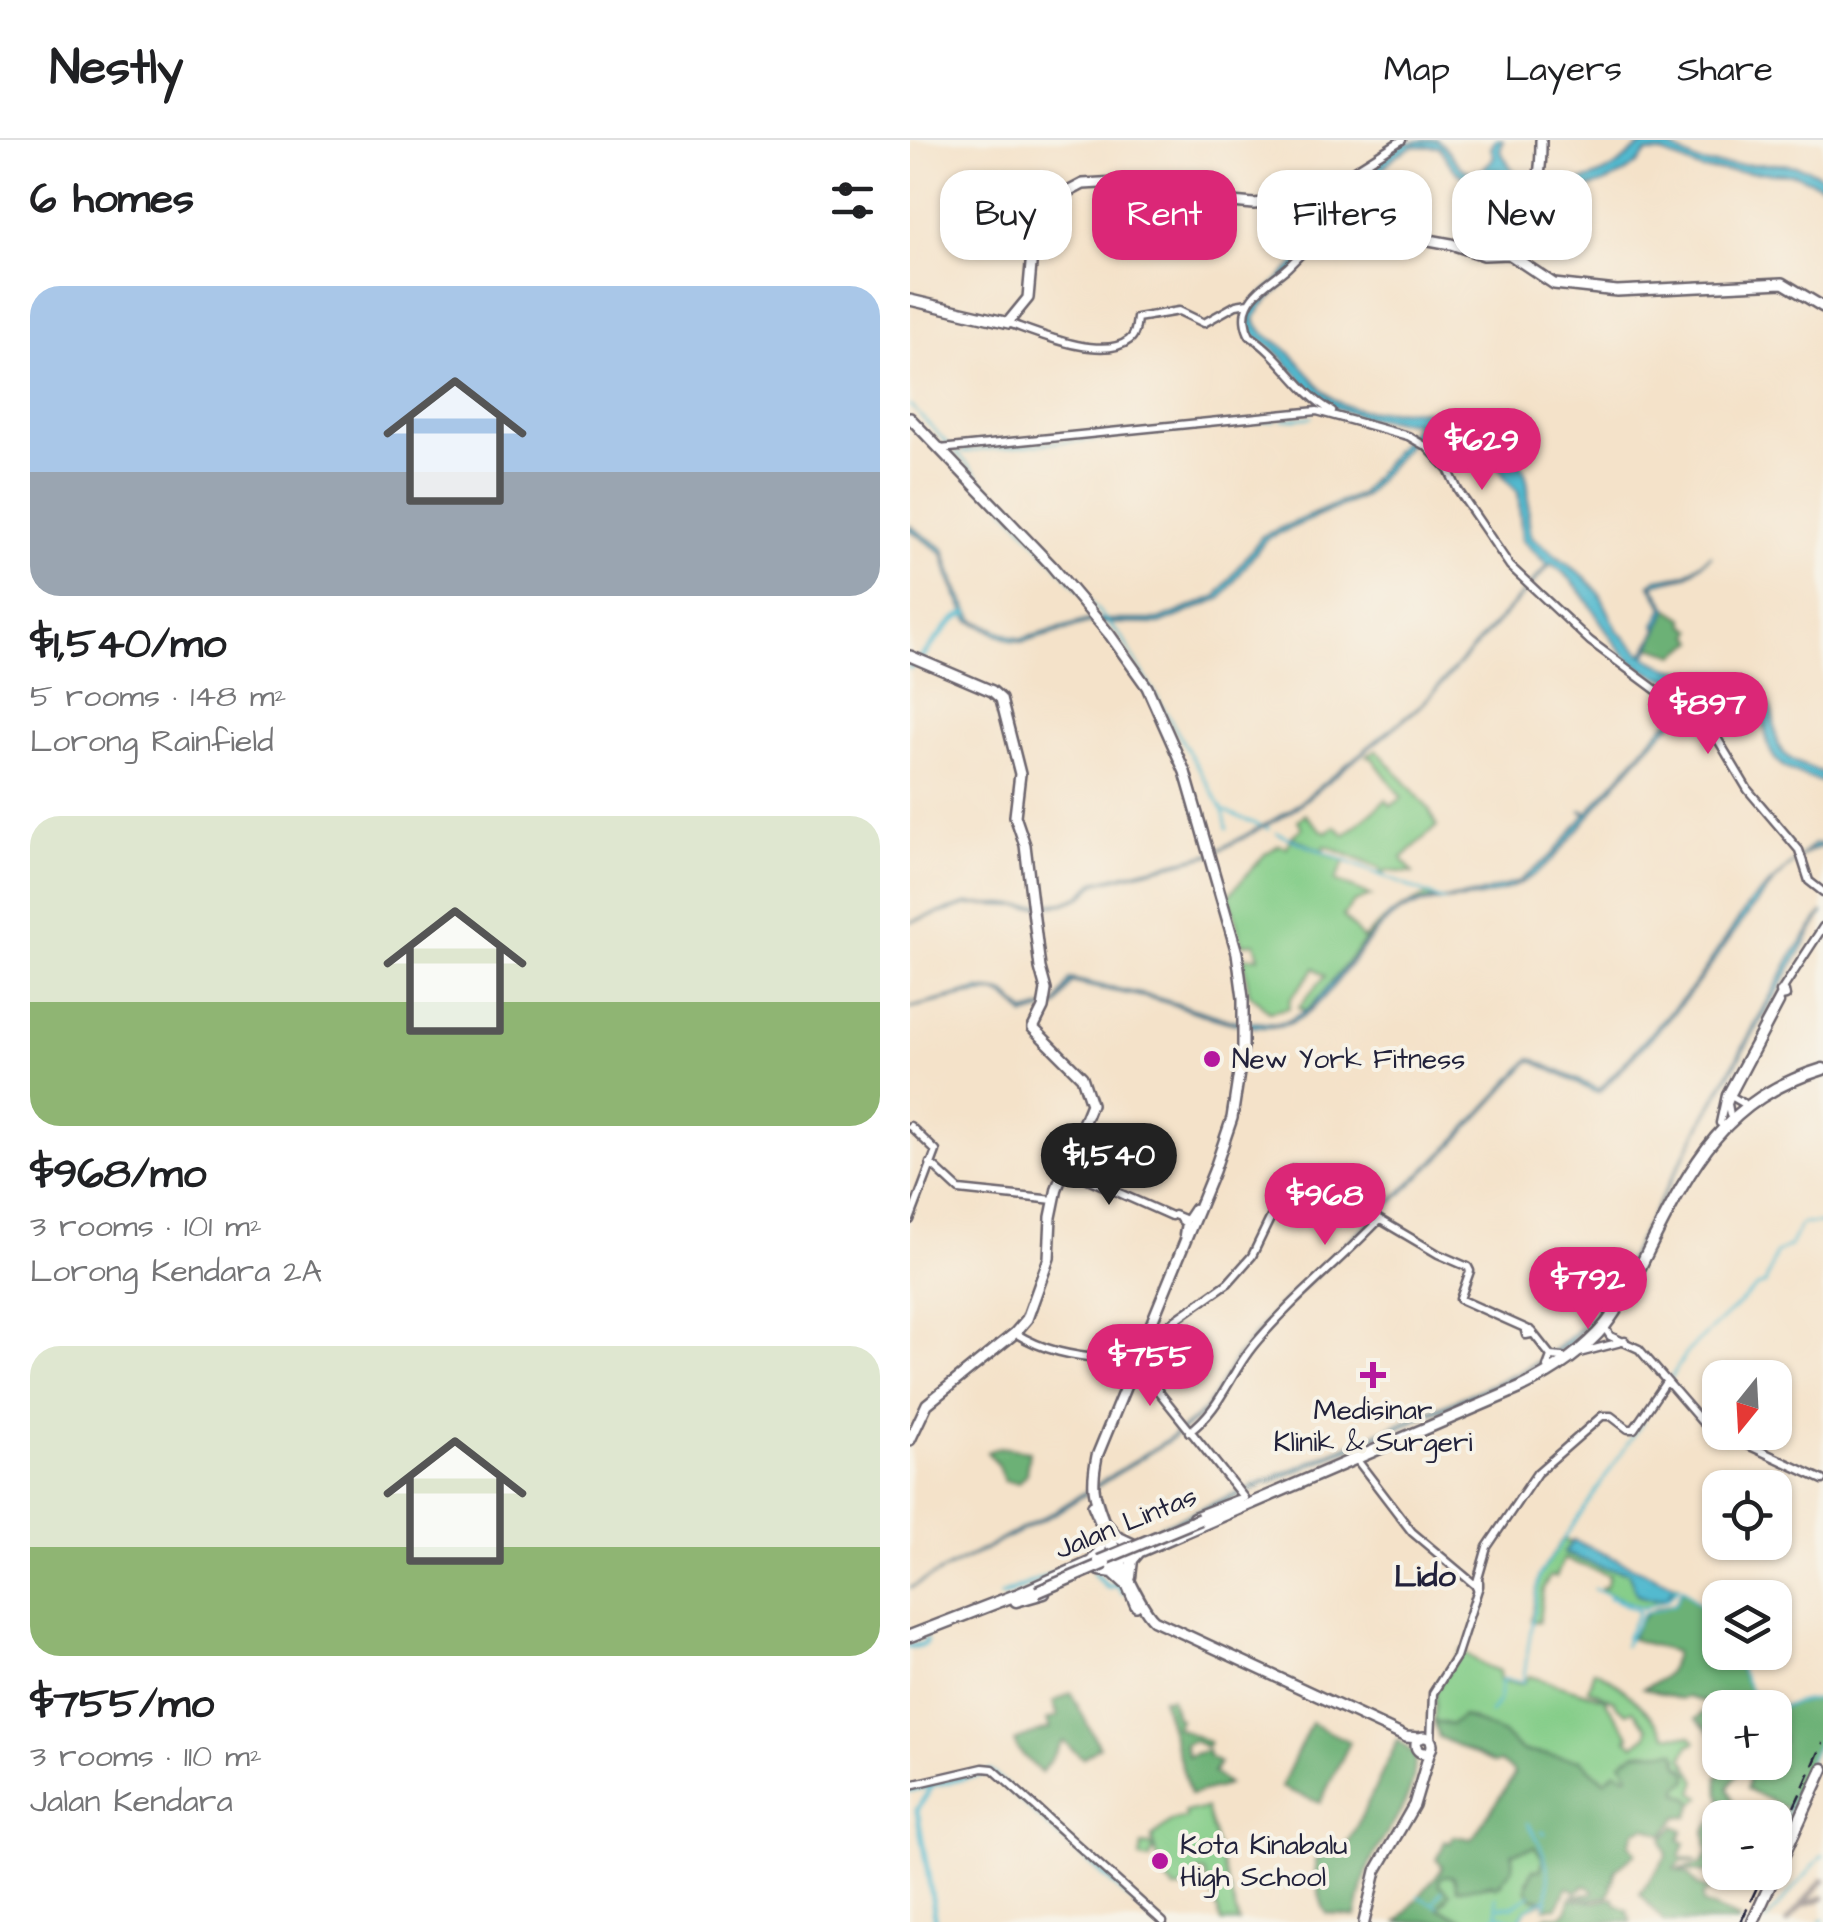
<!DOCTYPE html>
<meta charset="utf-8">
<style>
:root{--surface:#fff;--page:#f2f2f2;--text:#202124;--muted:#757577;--line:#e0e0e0;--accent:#db2777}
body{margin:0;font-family:"Architects Daughter",sans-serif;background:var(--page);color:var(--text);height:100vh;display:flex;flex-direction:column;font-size:38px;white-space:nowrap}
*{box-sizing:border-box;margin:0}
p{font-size:32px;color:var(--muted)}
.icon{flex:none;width:55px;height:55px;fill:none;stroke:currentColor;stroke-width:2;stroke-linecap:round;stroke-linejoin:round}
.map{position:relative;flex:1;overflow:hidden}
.drawer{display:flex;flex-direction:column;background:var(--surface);width:910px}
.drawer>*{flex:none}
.guide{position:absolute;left:30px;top:30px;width:732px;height:90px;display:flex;gap:20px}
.needle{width:65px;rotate:198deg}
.tools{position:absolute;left:792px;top:1220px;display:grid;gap:20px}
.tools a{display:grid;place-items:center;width:90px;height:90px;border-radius:20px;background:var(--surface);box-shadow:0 2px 8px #0004;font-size:50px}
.price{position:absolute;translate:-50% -85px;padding:0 22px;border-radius:35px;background:var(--accent);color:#fff;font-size:32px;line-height:65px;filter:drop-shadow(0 2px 5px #0008)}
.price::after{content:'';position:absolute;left:50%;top:60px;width:30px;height:22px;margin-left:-15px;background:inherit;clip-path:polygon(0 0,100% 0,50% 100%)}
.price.active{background:#222;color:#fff}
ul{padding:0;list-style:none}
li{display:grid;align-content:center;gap:20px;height:530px;padding:0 30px}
li span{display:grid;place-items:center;height:310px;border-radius:30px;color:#555}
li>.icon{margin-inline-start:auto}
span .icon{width:180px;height:180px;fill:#fffc;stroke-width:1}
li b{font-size:42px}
h2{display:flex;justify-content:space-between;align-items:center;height:120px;padding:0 30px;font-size:42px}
.pill{padding:0 35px;border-radius:30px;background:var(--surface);box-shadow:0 2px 8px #0004;font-size:35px;line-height:90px}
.pill.active{background:var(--accent);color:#fff}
header{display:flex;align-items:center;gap:60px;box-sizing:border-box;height:140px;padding:0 50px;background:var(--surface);border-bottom:2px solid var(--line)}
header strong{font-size:48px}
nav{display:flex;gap:55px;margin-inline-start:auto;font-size:35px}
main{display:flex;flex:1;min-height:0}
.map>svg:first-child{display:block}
</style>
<header>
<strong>Nestly</strong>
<nav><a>Map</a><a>Layers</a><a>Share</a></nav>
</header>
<main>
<section class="drawer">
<h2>6 homes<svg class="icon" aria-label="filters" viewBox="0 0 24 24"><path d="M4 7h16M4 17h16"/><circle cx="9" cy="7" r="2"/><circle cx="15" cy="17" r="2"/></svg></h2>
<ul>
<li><span style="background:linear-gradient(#a9c7e8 60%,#9aa5b1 0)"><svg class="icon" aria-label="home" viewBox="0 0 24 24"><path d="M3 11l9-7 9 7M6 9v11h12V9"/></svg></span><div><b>$1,540/mo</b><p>5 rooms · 148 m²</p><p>Lorong Rainfield</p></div></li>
<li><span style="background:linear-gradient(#dfe7d0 60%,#8fb573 0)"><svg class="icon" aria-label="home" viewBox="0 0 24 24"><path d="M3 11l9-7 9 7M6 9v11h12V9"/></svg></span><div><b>$968/mo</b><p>3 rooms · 101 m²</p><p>Lorong Kendara 2A</p></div></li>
<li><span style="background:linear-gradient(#dfe7d0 65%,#8fb573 0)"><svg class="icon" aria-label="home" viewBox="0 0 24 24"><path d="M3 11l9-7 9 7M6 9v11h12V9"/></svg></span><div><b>$755/mo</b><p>3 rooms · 110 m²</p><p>Jalan Kendara</p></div></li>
</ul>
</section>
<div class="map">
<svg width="913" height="1782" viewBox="0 0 913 1782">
<rect width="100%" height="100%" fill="#f7f3e8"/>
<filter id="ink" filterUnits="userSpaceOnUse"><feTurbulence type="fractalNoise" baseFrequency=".01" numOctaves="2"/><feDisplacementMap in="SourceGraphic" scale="20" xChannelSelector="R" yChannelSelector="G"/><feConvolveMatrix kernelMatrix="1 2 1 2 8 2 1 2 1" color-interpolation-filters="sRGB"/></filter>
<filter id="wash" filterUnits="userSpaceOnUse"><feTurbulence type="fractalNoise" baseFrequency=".0048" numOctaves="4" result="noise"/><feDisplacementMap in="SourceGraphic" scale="40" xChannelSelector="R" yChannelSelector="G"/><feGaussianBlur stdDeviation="2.25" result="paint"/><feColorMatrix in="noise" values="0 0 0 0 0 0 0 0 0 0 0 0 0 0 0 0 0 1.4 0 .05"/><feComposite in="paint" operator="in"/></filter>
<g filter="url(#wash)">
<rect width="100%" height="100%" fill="#f4e2c9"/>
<path fill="#86ce8a" stroke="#547862" stroke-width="2.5" d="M 467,610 L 518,668 L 527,686 L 492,718 L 503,733 L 476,731 L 474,735 L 470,733 L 471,729 L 419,707 L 415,706 L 413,711 L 381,697 L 392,688 L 388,680 L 395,674 L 411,690 L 417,692 L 425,686 L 435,695 L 476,660 L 481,666 L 492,658 L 463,619 L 457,616 Z
M 380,699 L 435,721 L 425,741 L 461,756 L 444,762 L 433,776 L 453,799 C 476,776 489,769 517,755 L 526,759 C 463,765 438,832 396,871 L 388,868 L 415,836 L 405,828 L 380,859 L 379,868 L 359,872 L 339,853 L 333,817 L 349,817 L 345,803 L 332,804 L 319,755 L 355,714 L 369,705 L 377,707 Z
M 653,1399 L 661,1403 L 655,1414 L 691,1427 L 718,1432 L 730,1456 L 762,1450 L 762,1444 L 769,1447 L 757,1459 L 733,1468 L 691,1451 L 692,1447 L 696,1448 L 699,1435 L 654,1419 L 646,1437 L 640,1436 L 633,1449 L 629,1482 L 621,1481 L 629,1436 Z
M 551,1510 L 573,1525 L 589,1531 L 590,1541 L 612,1544 L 619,1536 L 697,1559 L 696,1562 L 720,1596 L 717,1599 L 724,1605 L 737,1595 L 738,1588 L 723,1570 L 717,1573 L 707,1566 L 704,1560 L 678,1549 L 684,1530 C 707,1539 742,1575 757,1595 L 781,1596 L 786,1602 L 779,1605 L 773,1617 L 787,1641 L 783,1652 L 791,1657 L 783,1665 L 781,1659 L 768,1652 L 768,1646 L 778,1641 L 775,1628 L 769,1625 L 768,1617 C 749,1612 733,1608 715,1618 L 715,1629 L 720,1633 L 695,1641 L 671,1620 L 612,1611 L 593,1594 L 577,1589 L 560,1578 L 542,1585 L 524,1581 L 526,1550 Z
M 296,1668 L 329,1782 L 312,1782 L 294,1732 L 288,1732 L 273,1749 L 265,1749 L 255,1739 L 244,1707 L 240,1720 L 230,1718 L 232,1705 L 243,1706 L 242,1697 L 262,1681 L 276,1678 L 275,1673 Z
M 625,1707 L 634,1719 L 630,1730 L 623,1730 L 617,1741 L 617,1751 L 625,1760 L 637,1760 L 616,1769 L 609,1782 L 558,1782 L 528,1768 L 537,1759 L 529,1744 L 530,1738 L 537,1734 L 544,1737 L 548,1749 L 591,1744 L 602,1713 Z"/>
<path fill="#6cb176" stroke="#476a58" stroke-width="2.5" d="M 758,468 L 775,479 L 775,484 L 784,490 L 781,495 L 786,501 L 766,515 L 740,507 Z
M 89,1307 L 119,1311 L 116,1334 L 108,1343 L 94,1341 L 87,1324 L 77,1312 Z
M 771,1451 L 775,1451 L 810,1485 L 810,1512 L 825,1513 C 831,1536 843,1571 874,1566 C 888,1563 898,1558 913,1561 L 913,1589 L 878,1669 L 837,1649 L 839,1637 L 852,1628 L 848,1623 L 865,1622 L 865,1608 L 873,1602 L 871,1593 L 865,1590 L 865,1568 L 810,1568 L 810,1597 L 800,1593 L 786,1579 L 798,1568 L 794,1562 L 777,1557 L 771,1560 L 733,1548 C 751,1541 761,1535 765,1512 L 721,1499 C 729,1475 739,1468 765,1464 Z
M 161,1553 L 189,1606 L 173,1618 L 153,1601 L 131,1633 L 108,1610 L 104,1601 L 140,1588 L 137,1580 L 148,1576 L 143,1562 Z
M 261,1558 L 266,1577 L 270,1579 L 266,1587 L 299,1602 L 296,1607 L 284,1601 L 274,1604 L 278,1616 L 297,1610 L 299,1617 L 309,1623 L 303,1633 L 318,1644 L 314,1646 L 280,1655 L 252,1559 Z
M 553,1576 L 593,1594 L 612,1611 L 671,1620 L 694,1641 L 706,1631 L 716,1636 L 719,1634 L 711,1622 L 727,1612 L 765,1611 L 769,1625 L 779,1633 L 778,1641 L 768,1647 L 768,1653 L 781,1659 L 783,1665 L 778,1677 L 768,1676 L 753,1695 L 736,1687 L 725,1691 L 719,1704 L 726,1713 L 706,1729 L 699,1756 L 682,1759 L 661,1756 L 682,1753 L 683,1750 L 675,1745 L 667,1752 L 658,1747 L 647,1767 L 635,1768 L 635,1759 L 622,1758 L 616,1748 L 623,1730 L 630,1730 L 634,1719 L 625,1707 L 602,1713 L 603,1728 L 586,1747 L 581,1743 L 569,1747 L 547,1749 L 544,1737 L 537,1735 L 530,1738 L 529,1744 L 540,1753 L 528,1768 L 558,1782 L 488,1782 L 531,1730 L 532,1725 L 527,1720 L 535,1701 L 540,1703 L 544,1696 L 562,1699 L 604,1635 L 603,1631 L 590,1622 L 584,1623 L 529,1597 L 524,1581 L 541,1585 Z
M 401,1583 L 440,1602 L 410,1663 L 371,1647 Z
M 488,1600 L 505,1615 C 507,1660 478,1686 460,1723 C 453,1739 450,1760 446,1777 L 417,1773 C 409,1765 405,1732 405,1720 L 438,1704 Z
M 816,1623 L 834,1623 L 818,1648 L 829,1677 L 810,1678 L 810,1728 L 802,1734 L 769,1729 L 791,1724 L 798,1714 L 795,1690 C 826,1657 805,1668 808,1636 L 816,1631 Z
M 765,1686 L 773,1690 L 769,1700 L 775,1703 L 770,1717 L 788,1721 L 772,1721 L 764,1729 L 778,1734 L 787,1745 L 799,1751 L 792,1756 L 793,1764 L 829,1779 L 828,1782 L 754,1782 L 730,1754 L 757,1715 L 752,1700 Z
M 704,1758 L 706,1764 L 717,1770 L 721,1782 L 628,1782 L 638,1775 L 651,1776 L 656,1772 L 660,1759 L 685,1762 Z"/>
<path fill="#52bacf" stroke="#3a6e85" stroke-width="2.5" d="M 526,0 C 542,8 542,26 560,32 L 572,30 L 584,17 L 581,8 L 585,0 L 593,0 L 590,11 C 594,16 599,26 603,30 C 628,53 679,44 705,27 C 716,20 728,3 743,3 C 762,2 775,20 792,23 C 831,31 879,13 913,37 L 913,46 L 884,34 L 792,30 L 752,13 L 736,13 C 722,37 670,57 637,50 C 618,46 601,36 583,30 L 571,39 C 545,40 542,26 529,7 L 503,6 L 484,17 L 467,34 L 453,41 L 447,52 L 449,64 L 446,69 L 399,122 L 352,166 L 345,179 C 350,195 365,199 377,210 C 396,226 409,253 432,264 C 452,273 472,271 493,270 C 538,268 580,288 609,322 C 626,343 613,374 622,397 L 675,437 L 690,454 L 708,491 L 733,515 L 748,489 L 745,485 L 754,467 L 740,444 L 747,439 L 776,434 L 802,415 L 777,436 L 743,444 L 758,468 L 736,517 C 770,540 805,526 833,541 C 882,568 852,596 878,617 C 887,625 902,628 913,633 L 913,643 C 898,637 877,633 866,620 C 847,597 864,555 821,549 C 776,543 675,686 643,719 C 623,739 597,752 570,757 C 537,762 503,758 476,782 C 445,809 412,880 369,886 C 326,892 284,869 244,859 C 216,853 189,849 162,842 L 148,866 L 115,876 C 108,869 100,857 90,854 C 72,849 21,864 0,868 L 69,850 L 95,853 L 116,873 L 147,864 L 160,839 L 244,857 L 320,880 L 365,884 L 378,881 L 400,868 L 480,775 L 502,764 L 569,754 L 608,742 L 642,715 L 676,674 L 670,670 L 678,672 L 754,585 L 803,549 C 782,542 755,542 735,530 C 691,505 685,450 641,424 L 512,565 L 379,673 L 303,714 L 186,743 L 172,757 L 154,764 L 119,767 L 95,764 L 57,765 L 0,782 L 57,764 L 118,766 L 154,762 L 170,756 L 185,742 L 303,713 L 379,671 L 513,563 L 638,425 L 612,400 L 608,352 L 597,341 L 579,311 L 551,294 L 516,284 L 454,356 L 356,399 L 312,458 L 250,484 L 179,483 L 114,502 L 101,501 L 59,480 L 41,443 L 33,413 L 0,390 L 0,386 L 34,409 L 45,445 L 64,480 L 102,497 L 112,499 L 179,480 L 249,480 L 307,456 L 352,396 L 450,354 L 507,283 L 451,277 L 412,263 L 369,214 L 342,194 L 338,178 L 344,162 C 372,137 439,77 442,41 L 493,3 Z
M 904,704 L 913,704 L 913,707 C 876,708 808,818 784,848 C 755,885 721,918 690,952 L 685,952 L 621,920 L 543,1005 L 370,1169 L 327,1219 L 296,1272 L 261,1299 L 146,1373 L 0,1448 L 145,1371 L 260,1298 L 295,1270 L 326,1218 L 368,1167 L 537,1009 L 621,918 L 689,950 L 782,848 L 841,761 Z
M 913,772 L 792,983 L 697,1161 L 658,1205 L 607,1237 L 223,1401 L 222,1398 L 606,1234 C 648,1212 678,1185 704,1145 L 883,814 Z
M 663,1400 L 762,1444 L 762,1450 L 756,1458 L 740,1459 L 727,1455 L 718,1432 L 691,1427 L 654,1413 Z"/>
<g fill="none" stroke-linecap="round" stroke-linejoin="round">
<path stroke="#52bacf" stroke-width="2.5" d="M 0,265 L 39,305
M 372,280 L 402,277
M 361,281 L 365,281
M 284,289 L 359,281
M 202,297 L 280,289
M 187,299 L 200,297
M 163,301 L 185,299
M 152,302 L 161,301
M 46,312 L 49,315
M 52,312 L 149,302
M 50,316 L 212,498 L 313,670 L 317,688
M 316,671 L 334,679
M 336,680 L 349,685
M 356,688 L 359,689
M 367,693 L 534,761
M 759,1241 L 778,1211 L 847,1147 L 855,1144 L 866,1113 L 880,1106 L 891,1084 L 913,1083
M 772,1448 L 810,1485
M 684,1449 L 733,1468 L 757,1459 L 769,1447 L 762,1447
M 699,1458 L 702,1459
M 705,1460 L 729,1471 L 715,1499
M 714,1506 L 733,1474 L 765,1464 L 771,1451
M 825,1512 C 831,1536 843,1571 874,1566 C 888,1563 898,1558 913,1561
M 580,1573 L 589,1560 L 592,1539 L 613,1542 L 629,1436 L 733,1281
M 618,1683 C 636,1710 644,1740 635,1766
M 632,1691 L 635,1694
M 869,1693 L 913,1589
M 508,1756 L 528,1766
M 524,1762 L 532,1751
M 588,1767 L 603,1766 L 621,1755
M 590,1775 L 607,1782
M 608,1781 L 616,1769 L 637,1758
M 856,1781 L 913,1715
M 569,1782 L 588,1776 L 586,1757
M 910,1782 L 913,1779"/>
<path stroke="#52bacf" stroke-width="5" d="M 0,527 C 22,514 33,480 58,473
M 184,1433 L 198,1447 L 207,1444 L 213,1452
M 91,1456 L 150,1431
M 0,1507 L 15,1504 L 16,1500
M 22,1646 L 7,1670 L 26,1782
M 0,1650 L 80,1632 L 246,1782"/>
<path stroke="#8b8282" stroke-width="6" d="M 895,1764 L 913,1758
M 877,1782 L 913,1740"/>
</g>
</g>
<g filter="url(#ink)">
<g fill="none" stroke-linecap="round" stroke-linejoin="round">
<defs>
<path id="minor" d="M 430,48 L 441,32 L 492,0
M 101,184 C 129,194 193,221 219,200 C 226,195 226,185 227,178 L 269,171 L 294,183 L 326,165 L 338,163
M 422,271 C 389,253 372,216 340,196 C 335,187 333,175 338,165 C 345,149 366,138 378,127 C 396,110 429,73 433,50
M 30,309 L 407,271 L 498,296 L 517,307 L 538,329 L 548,350 L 600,426 L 680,501 L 804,593 L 838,650 L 889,710 L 899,741 L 913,752
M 872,850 L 913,787
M 875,851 L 876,856 L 871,857 L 870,852 Z
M 833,963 L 821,956 L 870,863
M 820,975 L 818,964 L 821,956
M 810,983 L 816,955 L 870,856
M 0,986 L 26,1011 L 0,1080
M 20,1023 L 49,1050 L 144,1060
M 155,1029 L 261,1076
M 264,1075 L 276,1080 L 284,1068
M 270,1079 L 275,1083 L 273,1095
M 695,1188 L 700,1196 L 729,1209 L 792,1282
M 620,1190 L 621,1194 L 616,1195 L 615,1191 Z
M 622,1192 L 641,1216 L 652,1217
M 105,1193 C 134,1211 162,1216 196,1219 L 204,1231 L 212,1234 L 217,1231
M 669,1213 L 715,1201
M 229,1227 L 334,1358
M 637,1227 L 641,1216
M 222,1232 L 235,1224 L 244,1195 L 318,1143 L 342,1116 L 384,1029 L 528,1114 L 558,1127 L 560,1131 L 550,1159 L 617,1189
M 795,1285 L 913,1340
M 279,1292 C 310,1270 320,1234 343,1206 C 381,1160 428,1123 469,1080
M 447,1320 L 502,1392 L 564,1444
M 567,1442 L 577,1407 L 627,1333 L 692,1276 L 701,1276 L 718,1289 L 724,1289 L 756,1242
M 521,1602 L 523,1553 L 546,1517 L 569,1446 L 566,1447 L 565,1443 L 569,1442 L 569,1446
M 0,1645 L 73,1628 L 83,1629 L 253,1782"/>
<path id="major" d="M 595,109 C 597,87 611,76 621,57 C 631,40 631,19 631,0
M 599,114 L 644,144 L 707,151 L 873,143 L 913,167
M 0,160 L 99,183
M 100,180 L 118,158 L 124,91 L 154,54 L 173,44 L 260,39 L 322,62 L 344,64 L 381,60 L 430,48 L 463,58 L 503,97 L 541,104 L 574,115 L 598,114
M 0,278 L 141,425 L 200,495 L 237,547 L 275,632 L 327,813 L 333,858 L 333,907 L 322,978 L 304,1031 L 187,1316 C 185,1326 183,1337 184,1348 C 186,1371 228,1466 244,1480 L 496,1597 L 511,1598
M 0,516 L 82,551 L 91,559 L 110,634 L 105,676 L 115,705 L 130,828 L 136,850 L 133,868 L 123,888 L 172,937 L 181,964 L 147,1048 L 141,1077 L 139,1118 L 117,1179 L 105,1193 L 17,1264 L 0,1300
M 183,1365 L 226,1466
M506 1605a8 8 0 1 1 16 0a8 8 0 1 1-16 0Z
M 454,1782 L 466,1731 L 504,1665 L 520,1611"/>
<path id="highway" d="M 284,1378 L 328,1361
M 196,1384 L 207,1397 L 222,1404
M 182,1421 L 190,1411 L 193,1392
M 191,1428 L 610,1248 C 643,1232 672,1213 696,1184 C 713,1162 726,1136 738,1111 C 782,1024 814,959 913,929
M 190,1430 L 203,1432 L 215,1443
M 220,1437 L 222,1420 L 228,1413
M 104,1456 L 195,1416
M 106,1461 L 134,1453
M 0,1496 L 106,1455
M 843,1782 L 913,1629"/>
</defs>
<use href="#minor" stroke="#6c656d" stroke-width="11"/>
<use href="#major" stroke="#6c656d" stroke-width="14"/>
<use href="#highway" stroke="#6c656d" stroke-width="15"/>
<use href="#minor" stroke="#fff" stroke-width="6"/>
<use href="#major" stroke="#fff" stroke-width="9"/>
<use href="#highway" stroke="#fff" stroke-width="10"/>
<path stroke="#22223b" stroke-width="2.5" stroke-dasharray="15 8" stroke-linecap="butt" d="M 865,1709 L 913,1603
M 831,1782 L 854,1732"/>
<defs>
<path id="highway-bridge" d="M 189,1421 L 290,1379
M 127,1452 L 195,1423"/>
</defs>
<use href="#highway-bridge" stroke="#6c656d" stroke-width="15" stroke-linecap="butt"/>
<use href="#highway-bridge" stroke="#fff" stroke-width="10"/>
</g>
</g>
<g fill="#b5179e" stroke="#f7f3e8" stroke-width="4">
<circle cx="302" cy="919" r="10"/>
<path d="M458 1220h10v10h10v10h-10v10h-10v-10h-10v-10h10z"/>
<circle cx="250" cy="1721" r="10"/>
</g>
<g text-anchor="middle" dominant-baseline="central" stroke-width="8" stroke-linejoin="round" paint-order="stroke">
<g font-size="28" fill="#22223b" stroke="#f7f3e8" text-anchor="start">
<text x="322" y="919">New York Fitness</text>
<text x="463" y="1270" text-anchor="middle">Medisinar<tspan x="463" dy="32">Klinik &amp; Surgeri</tspan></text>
<text x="270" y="1705">Kota Kinabalu<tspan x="270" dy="32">High School</tspan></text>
</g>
<g font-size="28" fill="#22223b" stroke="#f7f3e8">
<text transform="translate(216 1383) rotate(-22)">Jalan Lintas</text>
</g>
<g font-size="32" font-weight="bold" fill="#22223b" stroke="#f7f3e8">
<text x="515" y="1436">Lido</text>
</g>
</g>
</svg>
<div class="tools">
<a><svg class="needle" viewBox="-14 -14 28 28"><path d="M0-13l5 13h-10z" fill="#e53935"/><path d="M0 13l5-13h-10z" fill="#757577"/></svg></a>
<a><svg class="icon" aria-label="locate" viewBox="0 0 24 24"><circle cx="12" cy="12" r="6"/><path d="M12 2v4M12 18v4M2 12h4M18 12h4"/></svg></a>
<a><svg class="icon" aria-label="layers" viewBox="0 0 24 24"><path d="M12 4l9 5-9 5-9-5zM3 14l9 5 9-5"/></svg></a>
<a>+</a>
<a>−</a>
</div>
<b class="price" style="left:572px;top:353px">$629</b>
<b class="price" style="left:798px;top:617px">$897</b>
<b class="price active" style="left:199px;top:1068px">$1,540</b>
<b class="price" style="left:415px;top:1108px">$968</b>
<b class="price" style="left:678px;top:1192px">$792</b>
<b class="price" style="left:240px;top:1269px">$755</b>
<div class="guide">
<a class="pill">Buy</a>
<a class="pill active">Rent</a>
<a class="pill">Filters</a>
<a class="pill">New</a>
</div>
</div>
</main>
